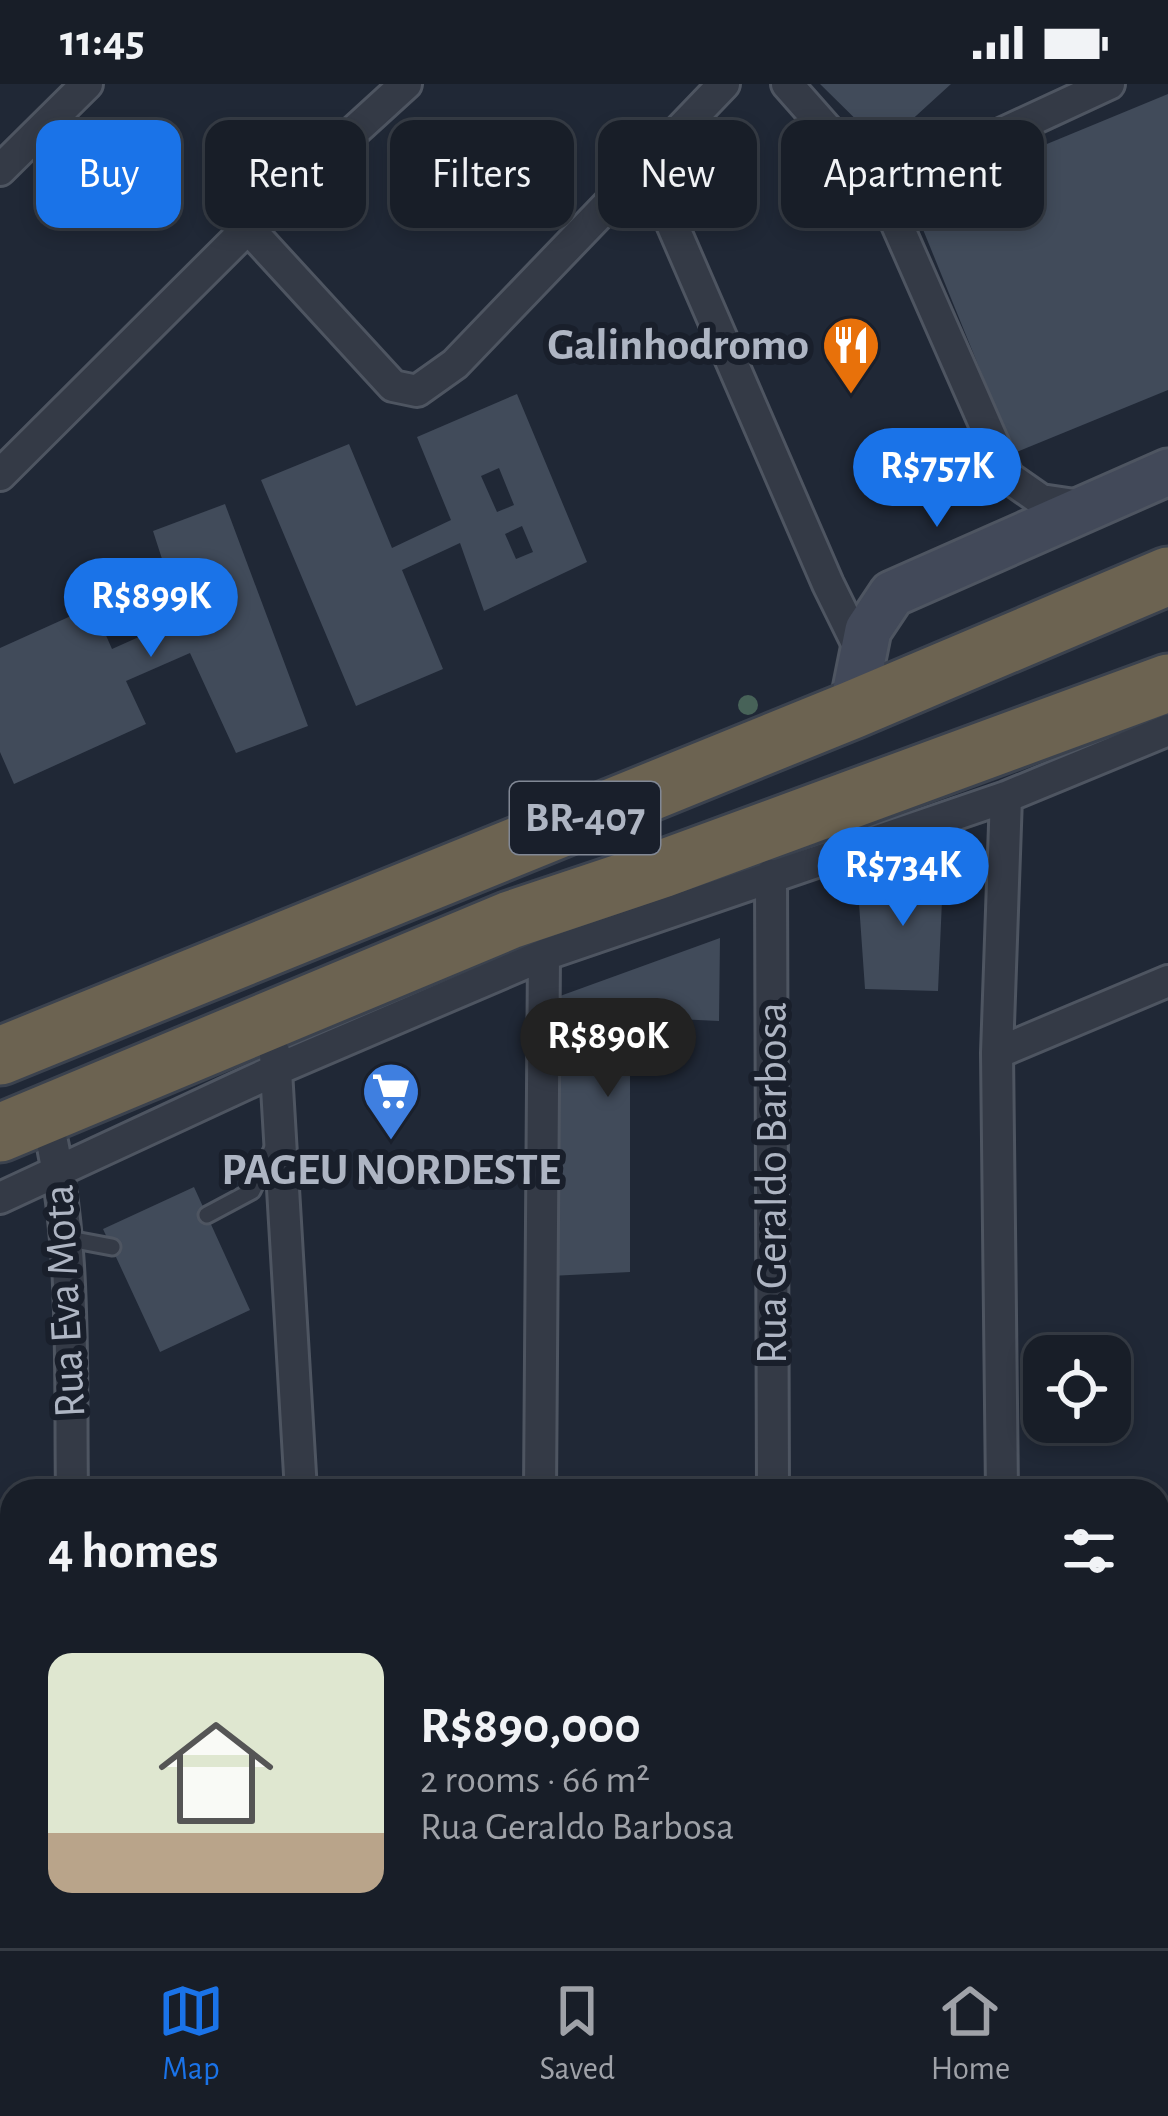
<!DOCTYPE html>
<meta charset="utf-8">
<style>
:root{--surface:#181e28;--page:#252b34;--text:#f1f3f6;--muted:#9fa2a8;--line:#363c45;--accent:#1a73e8}
body{margin:0;font-family:"Alegreya Sans",sans-serif;background:var(--page);color:var(--text);height:100vh;display:flex;flex-direction:column;font-size:45px;white-space:nowrap}
*{box-sizing:border-box;margin:0}
p{font-size:39px;color:var(--muted)}
.icon{flex:none;width:66px;height:66px;fill:none;stroke:currentColor;stroke-width:2;stroke-linecap:round;stroke-linejoin:round}
.map{position:relative;flex:1;overflow:hidden}
.sheet{position:absolute;left:0px;top:1395px;width:1170px;height:471px;display:flex;flex-direction:column;background:var(--surface);border-radius:36px 36px 0 0;box-shadow:0 6px 18px #0003,0 0 0 3px var(--line)}
.sheet>*{flex:none}
.top-card{position:absolute;left:36px;top:36px;width:1098px;height:108px;display:flex;gap:24px}
.fabs{position:absolute;left:1023px;top:1251px;display:grid;gap:24px}
.fabs a{display:grid;place-items:center;width:108px;height:108px;border-radius:24px;background:var(--surface);box-shadow:0 6px 18px #0003,0 0 0 3px var(--line);font-size:60px}
.price{position:absolute;translate:-50% -102px;padding:0 27px;border-radius:42px;background:var(--accent);color:#fff;font-size:39px;line-height:78px;filter:drop-shadow(0 3px 6px #0008)}
.price::after{content:'';position:absolute;left:50%;top:72px;width:36px;height:27px;margin-left:-18px;background:inherit;clip-path:polygon(0 0,100% 0,50% 100%)}
.price.active{background:#222;color:#fff}
ul{padding:0;list-style:none}
li{display:flex;align-items:center;gap:36px;height:300px;padding:0 48px}
li+li{border-top:3px solid var(--line)}
li span{display:grid;place-items:center;flex:none;width:336px;height:240px;border-radius:24px;color:#555}
li>.icon{margin-inline-start:auto}
span .icon{width:144px;height:144px;fill:#fffc;stroke-width:1}
li b{font-size:51px}
h2{display:flex;justify-content:space-between;align-items:center;height:144px;padding:0 48px;font-size:51px}
.chip{padding:0 42px;border-radius:24px;background:var(--surface);box-shadow:0 6px 18px #0003,0 0 0 3px var(--line);font-size:42px;line-height:108px}
.chip.active{background:var(--accent);color:#fff}
.status{display:flex;justify-content:space-between;align-items:center;height:84px;padding:0 60px;background:var(--surface);direction:ltr}
.status svg{height:33px;fill:currentColor}
.dock{display:flex;justify-content:space-around;align-items:center;height:168px;border-top:3px solid var(--line);background:var(--surface);font-size:33px;color:var(--muted)}
.dock a{display:grid;justify-items:center;gap:6px}
.dock .active{color:var(--accent)}
.map>svg:first-child{display:block}
</style>
<div class="status"><b>11:45</b><svg viewBox="0 0 49 12"><path d="M0 12V9h3v3zM5 12V6h3v6zM10 12V3h3v9zM15 12V0h3v12zM26 1h20v11H26zM47 4h2v5h-2z"/></svg></div>
<div class="map">
<svg width="1168" height="1864" viewBox="0 0 1168 1864">
<rect width="100%" height="100%" fill="#202836"/>
<path fill="#414b5a" fill-rule="evenodd" d="M 820,0 L 951,0 L 883,62 Z
M 1168,10 L 1168,306 L 1014,369 L 911,116 Z
M 517,310 L 587,478 L 484,527 L 460,459 L 402,486 L 443,585 L 356,622 L 261,396 L 349,360 L 392,464 L 451,436 L 417,353 ZM 499,384 L 514,421 L 497,428 L 481,392 ZM 522,442 L 533,468 L 516,475 L 505,450 Z
M 225,420 L 308,642 L 236,669 L 190,569 L 126,597 L 146,640 L 14,700 L 0,668 L 0,564 L 93,522 L 112,565 L 181,534 L 153,447 Z
M 944,771 L 938,907 L 865,905 L 858,805 Z
M 720,854 L 719,937 L 635,933 L 630,988 L 630,1188 L 550,1192 L 549,916 Z
M 194,1103 L 250,1226 L 160,1268 L 103,1145 Z"/>
<g fill="none" stroke-linecap="round" stroke-linejoin="round">
<defs>
<path id="lane" d="M 207,1131 L 252,1107 L 273,1064
M 64,1154 L 112,1163"/>
<path id="street" d="M 787,0 L 869,93 L 888,120 L 1008,393 L 1041,416 L 1088,423
M 646,80 L 828,500 L 861,567
M 0,86 L 87,0
M 880,106 L 1109,0
M 248,144 L 393,302 L 417,307 L 455,280 L 724,0
M 0,391 L 248,144 L 406,0
M 771,791 L 773,1407
M 997,969 L 1168,897
M 275,970 L 301,1407
M 45,1028 C 77,1150 70,1282 72,1407
M 0,1114 L 278,985 L 544,871 L 1006,713 L 1168,646
M 540,1407 L 544,871
M 1002,1407 L 997,969 L 1006,713
M 1158,1587 L 1168,1581
M 67,1864 L 68,1854
M 301,1864 L 302,1854
M 537,1864 L 537,1854
M 677,1864 L 695,1854
M 773,1864 L 774,1854
M 1003,1864 L 1004,1854"/>
<path id="secondary" d="M 852,626 L 868,546 L 892,510 L 1168,388"/>
<path id="highway" d="M 0,972 L 852,626 L 1168,492
M 0,1049 L 510,836 L 662,785 L 1168,599"/>
</defs>
<use href="#lane" stroke="#4e5561" stroke-width="21"/>
<use href="#street" stroke="#4e5561" stroke-width="36"/>
<use href="#secondary" stroke="#4e5561" stroke-width="51"/>
<use href="#highway" stroke="#3b424e" stroke-width="63"/>
<use href="#lane" stroke="#343a46" stroke-width="15"/>
<use href="#street" stroke="#343a46" stroke-width="30"/>
<use href="#secondary" stroke="#424959" stroke-width="45"/>
<use href="#highway" stroke="#6c6351" stroke-width="57"/>
</g>
<g fill="#476258">
<circle cx="970" cy="407" r="10"/>
<circle cx="748" cy="621" r="10"/>
</g>
<defs>
<symbol id="restaurant-pin" viewBox="-11 -11 22 30"><path d="M0 17L-7.5 6A9.5 9.5 0 1 1 7.5 6Z" fill="#e8710a" stroke="#191f2b"/><path d="M-5-6h1v4h1v-4h1v4h1v-4h1v5L-1.5 .5V6h-2V.5L-5-1ZM5-6V6H3V1.5H1.5Q1.5-4 5-6Z" fill="#fff"/></symbol>
<symbol id="supermarket-pin" viewBox="-11 -11 22 30"><path d="M0 17L-7.5 6A9.5 9.5 0 1 1 7.5 6Z" fill="#3f7fe0" stroke="#191f2b"/><path d="M-6-5.5h2.5l.6 2H6L4.5 2H-2.5L-4.4-4H-6ZM-1.5 3.2a1.3 1.3 0 1 0 .1 0ZM3 3.2a1.3 1.3 0 1 0 .1 0Z" fill="#fff"/></symbol>
</defs>
<g fill-rule="evenodd">
<use href="#restaurant-pin" x="818" y="228" width="66" height="90"/>
<use href="#supermarket-pin" x="358" y="974" width="66" height="90"/>
</g>
<g text-anchor="middle" dominant-baseline="central" stroke-width="12" stroke-linejoin="round" paint-order="stroke">
<rect fill="#191f2b" stroke="#818895" stroke-width="3" x="510" y="698" width="150" height="72" rx="9"/>
<g font-size="42" font-weight="bold" fill="#aeb5c3">
<text x="585" y="734">BR-407</text>
</g>
<g font-size="45" font-weight="bold" fill="#aeb5c3" stroke="#191f2b" text-anchor="end">
<text x="809" y="261">Galinhodromo</text>
<text x="391" y="1086" text-anchor="middle">PAGEU NORDESTE</text>
</g>
<g font-size="45" fill="#aeb5c3" stroke="#191f2b">
<text transform="translate(772 1099) rotate(-90)">Rua Geraldo Barbosa</text>
<text transform="translate(65 1217) rotate(-93)">Rua Eva Mota</text>
</g>
</g>
</svg>
<div class="fabs">
<a><svg class="icon" aria-label="locate" viewBox="0 0 24 24"><circle cx="12" cy="12" r="6"/><path d="M12 2v4M12 18v4M2 12h4M18 12h4"/></svg></a>
</div>
<b class="price" style="left:937px;top:446px">R$757K</b>
<b class="price" style="left:151px;top:576px">R$899K</b>
<b class="price" style="left:903px;top:845px">R$734K</b>
<b class="price active" style="left:608px;top:1016px">R$890K</b>
<div class="top-card">
<a class="chip active">Buy</a>
<a class="chip">Rent</a>
<a class="chip">Filters</a>
<a class="chip">New</a>
<a class="chip">Apartment</a>
</div>
<section class="sheet">
<h2>4 homes<svg class="icon" aria-label="filters" viewBox="0 0 24 24"><path d="M4 7h16M4 17h16"/><circle cx="9" cy="7" r="2"/><circle cx="15" cy="17" r="2"/></svg></h2>
<ul>
<li><span style="background:linear-gradient(#dfe7d0 75%,#b9a48a 0)"><svg class="icon" aria-label="home" viewBox="0 0 24 24"><path d="M3 11l9-7 9 7M6 9v11h12V9"/></svg></span><div><b>R$890,000</b><p>2 rooms · 66 m²</p><p>Rua Geraldo Barbosa</p></div></li>
</ul>
</section>
</div>
<nav class="dock">
<a class="active"><svg class="icon" aria-label="map" viewBox="0 0 24 24"><path d="M3 6l6-2 6 2 6-2v14l-6 2-6-2-6 2zM9 4v14M15 6v14"/></svg>Map</a>
<a><svg class="icon" aria-label="saved" viewBox="0 0 24 24"><path d="M7 4h10v16l-5-4-5 4z"/></svg>Saved</a>
<a><svg class="icon" aria-label="home" viewBox="0 0 24 24"><path d="M3 11l9-7 9 7M6 9v11h12V9"/></svg>Home</a>
</nav>
